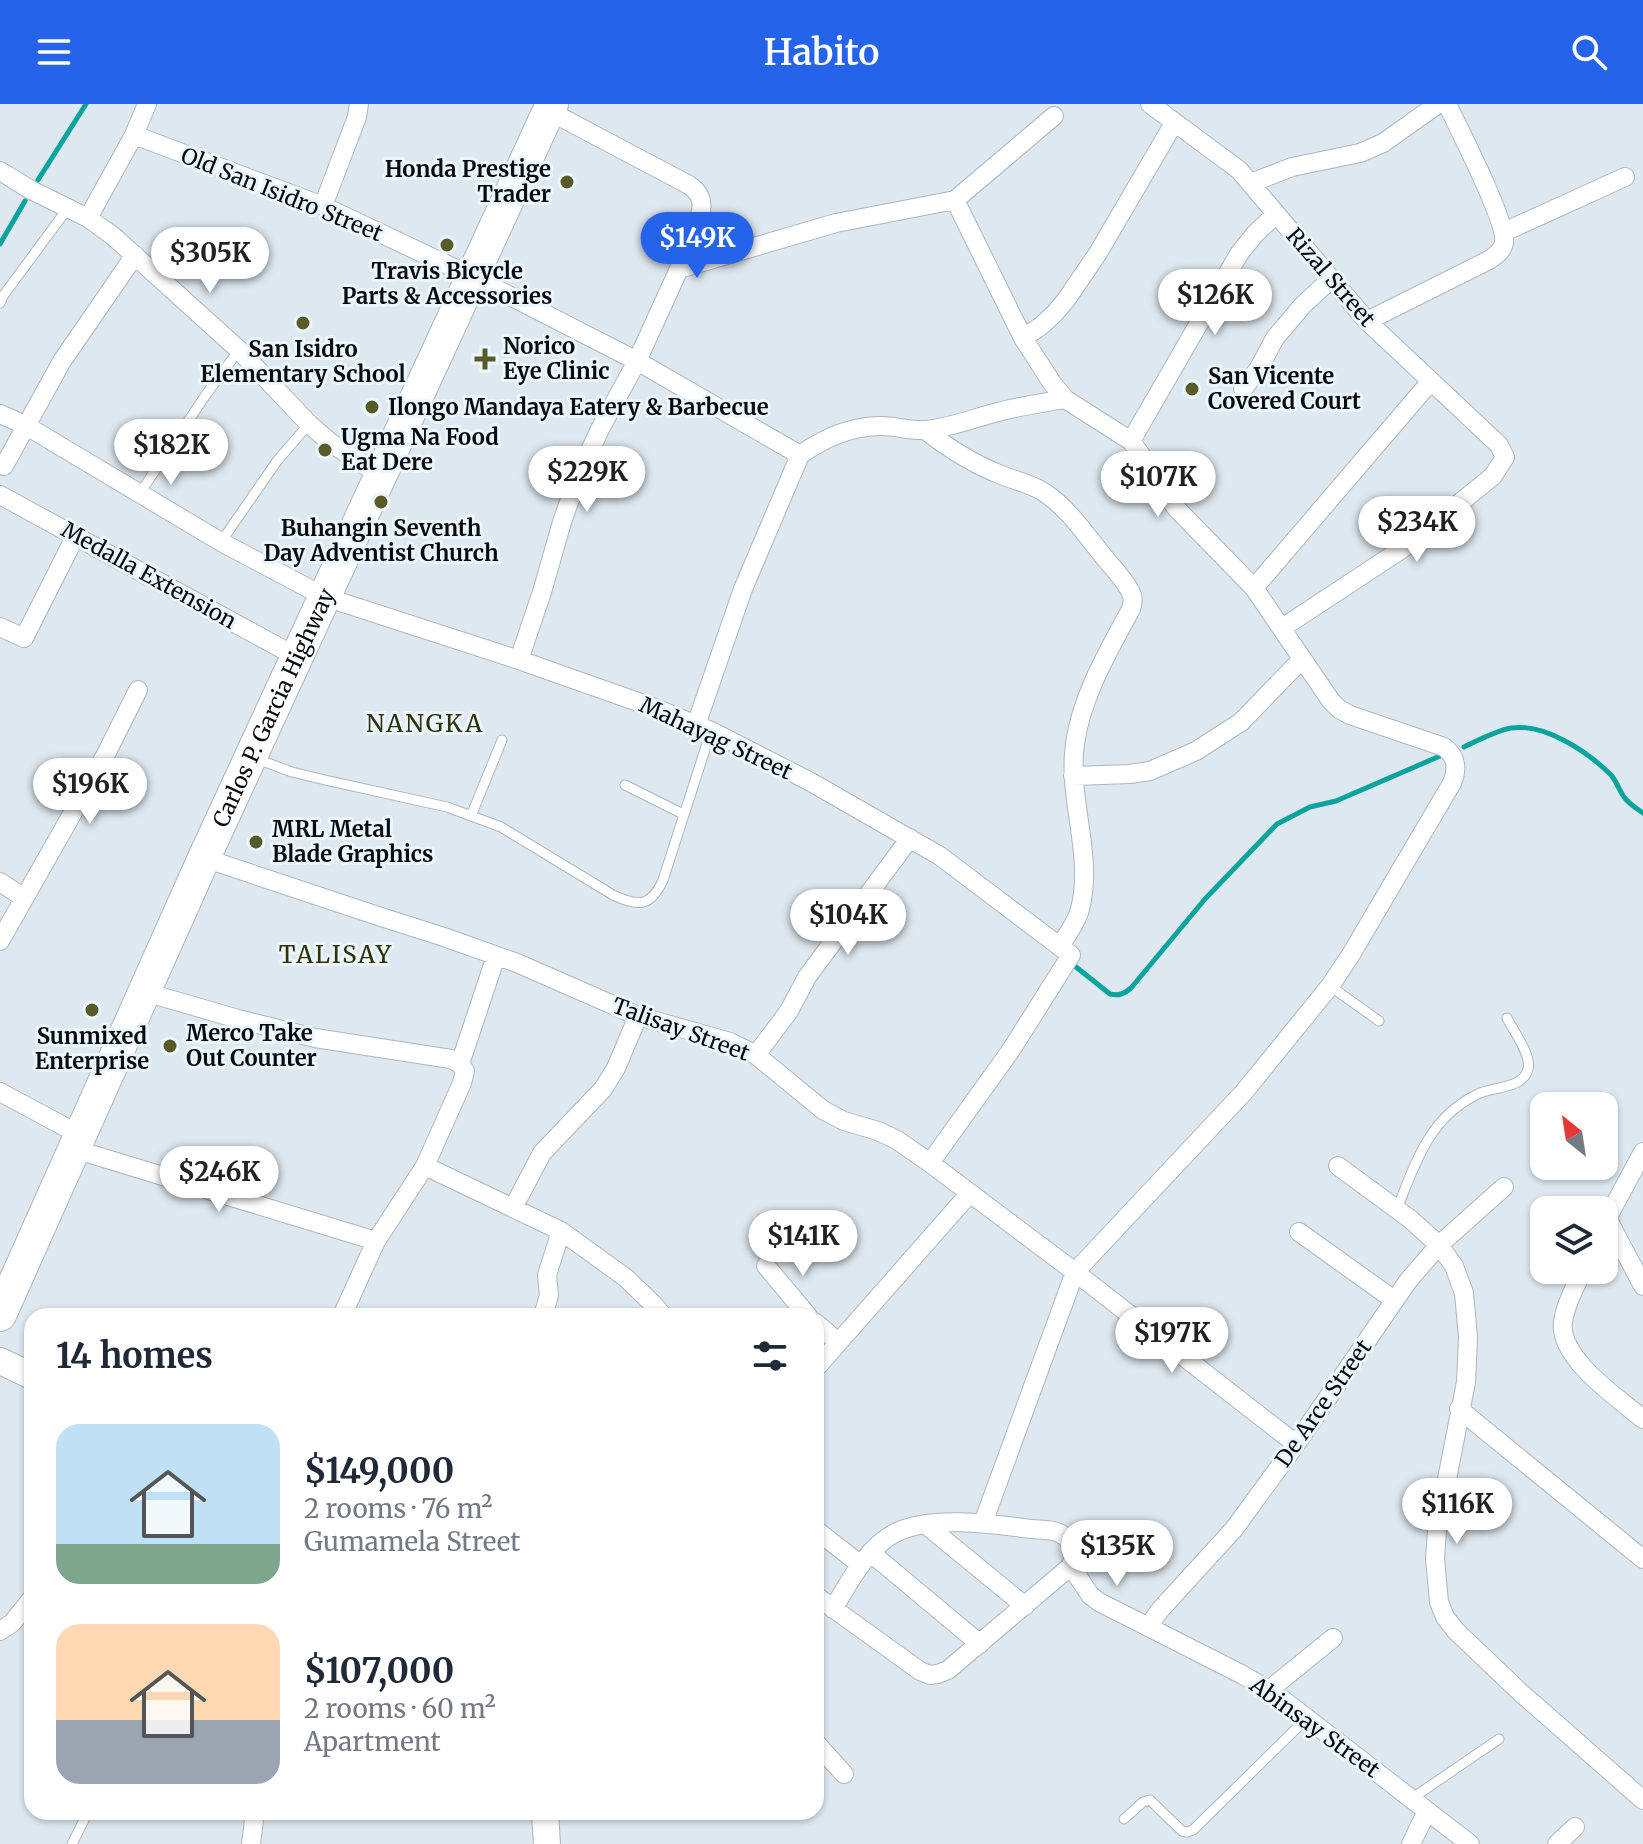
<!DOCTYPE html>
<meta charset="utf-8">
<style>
:root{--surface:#fff;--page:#f2f2f3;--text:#1f2937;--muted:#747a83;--accent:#2563eb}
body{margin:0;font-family:Merriweather,serif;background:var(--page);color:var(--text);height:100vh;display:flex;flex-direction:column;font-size:30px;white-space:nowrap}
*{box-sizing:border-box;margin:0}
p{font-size:26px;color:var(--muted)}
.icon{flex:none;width:44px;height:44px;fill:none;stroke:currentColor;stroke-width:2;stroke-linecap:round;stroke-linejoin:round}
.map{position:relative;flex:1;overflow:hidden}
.side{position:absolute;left:24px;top:1204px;width:800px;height:512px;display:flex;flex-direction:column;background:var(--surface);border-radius:24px;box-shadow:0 2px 6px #0004}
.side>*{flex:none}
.needle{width:52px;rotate:330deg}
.controls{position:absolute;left:1530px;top:988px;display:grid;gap:16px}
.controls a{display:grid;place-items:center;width:88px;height:88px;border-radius:16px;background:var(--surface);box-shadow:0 2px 6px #0004;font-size:40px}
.price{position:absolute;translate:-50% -68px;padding:0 18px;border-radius:28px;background:#fff;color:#222;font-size:26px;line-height:52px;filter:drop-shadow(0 2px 4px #0008)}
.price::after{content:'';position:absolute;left:50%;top:48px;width:24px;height:18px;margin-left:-12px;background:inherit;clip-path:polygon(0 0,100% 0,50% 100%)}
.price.on{background:var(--accent);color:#fff}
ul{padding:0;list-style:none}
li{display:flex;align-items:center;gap:24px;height:200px;padding:0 32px}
li span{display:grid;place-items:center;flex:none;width:224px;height:160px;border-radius:24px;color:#555}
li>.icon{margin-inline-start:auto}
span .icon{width:96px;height:96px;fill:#fffc;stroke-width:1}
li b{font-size:34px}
h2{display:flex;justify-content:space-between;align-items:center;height:96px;padding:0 32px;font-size:34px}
header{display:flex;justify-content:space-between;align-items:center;height:104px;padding:0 32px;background:var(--accent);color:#fff;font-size:36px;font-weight:600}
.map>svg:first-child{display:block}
</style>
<header><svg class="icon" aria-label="menu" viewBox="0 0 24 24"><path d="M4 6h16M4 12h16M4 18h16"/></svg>Habito<svg class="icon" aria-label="search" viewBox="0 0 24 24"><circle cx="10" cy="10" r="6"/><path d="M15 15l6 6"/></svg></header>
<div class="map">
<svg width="1643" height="1740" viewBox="0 0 1643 1740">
<rect width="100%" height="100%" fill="#dee8f0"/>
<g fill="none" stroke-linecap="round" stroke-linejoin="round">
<path stroke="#0aa39e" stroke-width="5" d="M 38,76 L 86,0
M 0,140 L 25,97
M 1464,643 C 1479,636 1495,627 1511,624 C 1545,619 1588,648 1611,671 C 1617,678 1619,686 1624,693 C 1629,700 1636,704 1643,709
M 1071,859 L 1110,890 C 1119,892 1124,890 1131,884 L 1205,795 L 1277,720 L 1310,703 L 1336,697 L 1440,652"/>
<defs>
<path id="lane" d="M 0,199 L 3,192 L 68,104
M 140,389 L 205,292 L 239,246
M 221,438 L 277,357 L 309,320
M 254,654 L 292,668 L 325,676 L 447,703 L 501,723 L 613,791 C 638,803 651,803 663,776 L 711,627
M 625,681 L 683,710
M 471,712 L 502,636
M 1330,882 L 1379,917
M 1397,1105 C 1415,1060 1429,1014 1476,991 C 1491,982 1523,986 1528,965 C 1532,952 1513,926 1507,914
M 1411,1695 L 1499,1635
M 1124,1715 L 1143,1698 L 1150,1696 L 1182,1727 L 1187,1728 L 1193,1726 L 1307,1614
M 72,1740 L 88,1708"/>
<path id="street" d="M 1150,0 L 1239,66 L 1367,217 L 1499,341 L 1505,353 L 1493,372 L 1408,441 L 1282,524
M 134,31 L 323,102 L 473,173 L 637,257 L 800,351
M 0,67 L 31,86 L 88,114 L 113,132 L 239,246 L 309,320 L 331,339 L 381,372
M 1251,79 L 1292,63 L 1360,49 L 1383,39 L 1438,0
M 955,96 L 1023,234 L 1052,279 L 1065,295 L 1131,337 L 1152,366 L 1176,404 L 1254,484 L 1331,597 L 1339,605 L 1350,611 L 1444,643 C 1457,653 1458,664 1452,679 L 1350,852 L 1330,882 L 1244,988 L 1075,1168 L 983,1419
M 323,102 L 357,13 L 359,0
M 88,114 L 134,31 L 147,0
M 1504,128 L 1625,73
M 679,165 L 836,119 L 955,96 L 1054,12
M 1367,217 L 1489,156 C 1496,151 1503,147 1504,138 C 1507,118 1458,23 1447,0
M 1023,234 L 1041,222 L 1055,209 L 1066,196 L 1098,149 L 1174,19
M 1243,285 L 1259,264 L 1275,234 L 1303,201 L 1331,175
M 0,310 L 25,321 L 221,438 L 325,493 L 519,556 L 655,604 L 711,627 L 809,677 L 940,752 L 1071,851 L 1011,946 L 930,1059
M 925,326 C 948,344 971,359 999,370 C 1014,377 1031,379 1045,389 C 1068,404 1086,431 1104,453 C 1113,464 1124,475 1130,487 C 1134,494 1133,498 1131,505 C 1109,546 1081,593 1075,640 C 1067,694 1094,751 1080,805 C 1077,818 1067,831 1060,842
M 1131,337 L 1239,150 L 1255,130 L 1276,110
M 800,351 C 824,334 852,322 881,322 C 896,322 910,327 925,326 C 950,324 974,314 998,308 C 1020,302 1042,299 1065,295
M 4,362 L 62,257 L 135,151
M 0,391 L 297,553
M 1254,484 L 1431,277
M 0,523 L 24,534 L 76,431
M 519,556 L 542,488 L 562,418 L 577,375 L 600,325 L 637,257 L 679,165 L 701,108 C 703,95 699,88 689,81 L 549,7
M 696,621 L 743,485 L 800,351
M 1073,672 L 1130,670 L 1150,667 L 1196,647 L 1241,618 L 1302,555
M 204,754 L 378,812 L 444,833 L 517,859 L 638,912 L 730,938 L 756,951 L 823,1006 L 844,1017 L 878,1027 L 897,1036 L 930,1059 L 1075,1168 L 1296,1340
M 0,778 L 24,794
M 0,837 L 105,652 L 138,586
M 145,888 L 238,915 L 315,934 L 451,955 L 460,960
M 756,951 L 789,907 L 807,873 L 910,734
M 0,988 L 80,1031
M 74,1045 L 376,1137
M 425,1062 L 561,1127 L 626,1174 L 654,1201 L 663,1212
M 1338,1062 L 1410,1115 L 1439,1141 L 1454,1162 L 1464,1189 L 1468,1233 L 1466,1278 L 1437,1426 L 1435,1455 L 1439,1498 L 1445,1513 L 1456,1527 L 1520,1588 L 1643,1696
M 513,1104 L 542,1049 L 603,985 L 616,964 L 638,912
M 1607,1114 L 1643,1182
M 1604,1120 L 1643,1048
M 1299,1128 L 1394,1196
M 766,1162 L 808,1212
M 1583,1166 C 1576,1182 1565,1200 1563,1218 C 1558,1254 1618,1294 1643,1315
M 342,1212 L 376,1137 L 425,1062 L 462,979 L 465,967 L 460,960 L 496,852
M 543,1212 L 549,1191 L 547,1171 L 561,1127
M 816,1219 L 838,1238
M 816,1264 L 970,1089
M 1459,1305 L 1643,1455
M 925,1420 L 1025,1502
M 816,1426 L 861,1461
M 871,1449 L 980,1540
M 1071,1462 L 1090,1491 L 1099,1498 L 1243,1571 L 1278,1592 L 1470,1740
M 816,1492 L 920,1567 L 930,1571 L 938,1570 L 948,1566 L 1071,1462 C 1076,1449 1074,1437 1061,1430 C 1053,1425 1040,1426 1031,1425 C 993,1420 930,1411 895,1429 C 866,1444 849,1479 833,1505
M 1148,1523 L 1160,1506 L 1234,1425 L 1296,1340 L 1408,1177 L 1439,1141 L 1504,1083
M 0,1527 L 12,1519 L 32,1494
M 1269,1586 L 1333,1534
M 816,1639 L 844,1670
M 251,1740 L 255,1708
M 1411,1740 L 1427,1707
M 1557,1740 L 1575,1723"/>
<path id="secondary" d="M 0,1257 L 32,1272
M 545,1708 L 547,1740"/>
<g id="highway">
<path id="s1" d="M 0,1211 L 204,754 L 552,0"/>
</g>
</defs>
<use href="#lane" stroke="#adb6be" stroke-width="11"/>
<use href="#street" stroke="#adb6be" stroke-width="20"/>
<use href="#secondary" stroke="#adb6be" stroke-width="28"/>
<use href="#highway" stroke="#adb6be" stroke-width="34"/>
<use href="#lane" stroke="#fff" stroke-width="9"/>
<use href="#street" stroke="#fff" stroke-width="18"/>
<use href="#secondary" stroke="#fff" stroke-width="26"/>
<use href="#highway" stroke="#fff" stroke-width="32"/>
</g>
<g fill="#585b28" stroke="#ebf5fe" stroke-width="3">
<circle cx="567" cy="78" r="8"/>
<circle cx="447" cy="141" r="8"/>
<circle cx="303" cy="219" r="8"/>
<path d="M481 243h8v8h8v8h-8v8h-8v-8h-8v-8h8z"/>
<circle cx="1192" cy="285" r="8"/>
<circle cx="372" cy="303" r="8"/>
<circle cx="325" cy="346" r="8"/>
<circle cx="381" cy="398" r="8"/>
<circle cx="256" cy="738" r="8"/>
<circle cx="92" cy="906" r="8"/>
<circle cx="170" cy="942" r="8"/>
</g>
<g text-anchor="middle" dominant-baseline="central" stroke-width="6" stroke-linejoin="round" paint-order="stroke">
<g font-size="22" font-weight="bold" fill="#090c0f" stroke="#ebf5fe" text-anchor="start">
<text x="551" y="65" text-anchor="end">Honda Prestige<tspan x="551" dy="25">Trader</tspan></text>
<text x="447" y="167" text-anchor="middle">Travis Bicycle<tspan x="447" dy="25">Parts &amp; Accessories</tspan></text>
<text x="503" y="242">Norico<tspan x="503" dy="25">Eye Clinic</tspan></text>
<text x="303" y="245" text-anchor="middle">San Isidro<tspan x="303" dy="25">Elementary School</tspan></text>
<text x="1208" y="272">San Vicente<tspan x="1208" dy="25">Covered Court</tspan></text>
<text x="388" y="303">Ilongo Mandaya Eatery &amp; Barbecue</text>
<text x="341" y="333">Ugma Na Food<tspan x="341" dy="25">Eat Dere</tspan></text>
<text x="381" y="424" text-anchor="middle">Buhangin Seventh<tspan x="381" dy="25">Day Adventist Church</tspan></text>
<text x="272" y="725">MRL Metal<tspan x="272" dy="25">Blade Graphics</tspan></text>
<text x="186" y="929">Merco Take<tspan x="186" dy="25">Out Counter</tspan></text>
<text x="92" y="932" text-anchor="middle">Sunmixed<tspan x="92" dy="25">Enterprise</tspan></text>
</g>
<g font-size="22" fill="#090c0f" stroke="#ebf5fe">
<text transform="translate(282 90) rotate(22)">Old San Isidro Street</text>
<text transform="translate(1331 173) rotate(49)">Rizal Street</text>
<text transform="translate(149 471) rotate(29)">Medalla Extension</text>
<text stroke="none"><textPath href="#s1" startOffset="666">Carlos P. Garcia Highway</textPath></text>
<text transform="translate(716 634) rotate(25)">Mahayag Street</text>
<text transform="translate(681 925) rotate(20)">Talisay Street</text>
<text transform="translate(1323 1299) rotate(-55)">De Arce Street</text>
<text transform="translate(1315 1623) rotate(36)">Abinsay Street</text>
</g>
<g font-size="24" letter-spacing="2" fill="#303107" stroke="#ebf5fe">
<text x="425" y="619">NANGKA</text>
<text x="336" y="850">TALISAY</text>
</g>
</g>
</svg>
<div class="controls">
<a><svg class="needle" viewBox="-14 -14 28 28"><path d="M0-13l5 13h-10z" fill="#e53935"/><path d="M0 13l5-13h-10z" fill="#747a83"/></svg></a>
<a><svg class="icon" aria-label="layers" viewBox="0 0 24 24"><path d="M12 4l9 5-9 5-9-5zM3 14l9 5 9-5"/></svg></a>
</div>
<b class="price on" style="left:697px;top:176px">$149K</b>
<b class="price" style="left:210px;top:191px">$305K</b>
<b class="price" style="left:1215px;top:233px">$126K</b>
<b class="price" style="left:171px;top:383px">$182K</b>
<b class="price" style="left:587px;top:410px">$229K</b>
<b class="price" style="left:1158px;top:415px">$107K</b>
<b class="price" style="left:1417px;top:460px">$234K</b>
<b class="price" style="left:90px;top:722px">$196K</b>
<b class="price" style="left:848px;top:853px">$104K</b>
<b class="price" style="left:219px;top:1110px">$246K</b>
<b class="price" style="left:803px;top:1174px">$141K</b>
<b class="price" style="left:1172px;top:1271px">$197K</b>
<b class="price" style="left:1457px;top:1442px">$116K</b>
<b class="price" style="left:1117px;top:1484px">$135K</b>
<section class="side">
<h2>14 homes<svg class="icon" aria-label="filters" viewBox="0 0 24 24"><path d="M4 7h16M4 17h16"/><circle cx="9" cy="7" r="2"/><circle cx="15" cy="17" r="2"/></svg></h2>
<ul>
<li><span style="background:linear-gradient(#bfe0f5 75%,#7fa58c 0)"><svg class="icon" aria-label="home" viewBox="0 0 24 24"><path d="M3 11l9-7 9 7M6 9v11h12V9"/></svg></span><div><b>$149,000</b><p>2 rooms · 76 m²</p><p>Gumamela Street</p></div></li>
<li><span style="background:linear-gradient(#ffd9b3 60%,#9aa5b1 0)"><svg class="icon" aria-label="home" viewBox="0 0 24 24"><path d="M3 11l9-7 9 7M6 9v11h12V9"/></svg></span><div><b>$107,000</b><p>2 rooms · 60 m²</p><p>Apartment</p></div></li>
</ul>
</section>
</div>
